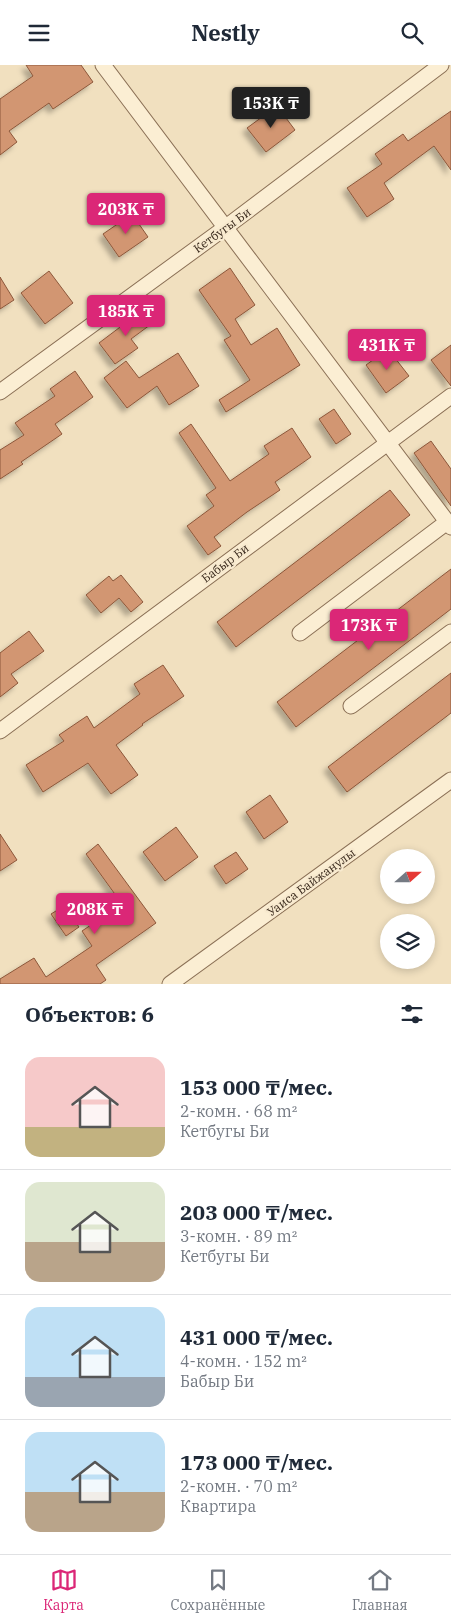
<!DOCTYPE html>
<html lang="ru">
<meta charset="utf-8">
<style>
:root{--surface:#fff;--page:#f2f2f3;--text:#1f2937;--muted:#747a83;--line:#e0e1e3;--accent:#db2777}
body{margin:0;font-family:"IBM Plex Serif",serif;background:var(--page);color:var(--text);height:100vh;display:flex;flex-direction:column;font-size:19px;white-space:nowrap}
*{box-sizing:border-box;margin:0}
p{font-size:16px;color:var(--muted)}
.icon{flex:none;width:28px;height:28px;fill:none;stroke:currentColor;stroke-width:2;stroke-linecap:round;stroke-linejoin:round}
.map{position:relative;height:919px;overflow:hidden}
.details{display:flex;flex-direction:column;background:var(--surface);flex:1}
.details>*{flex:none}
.needle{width:32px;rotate:69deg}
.controls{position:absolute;left:380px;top:784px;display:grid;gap:10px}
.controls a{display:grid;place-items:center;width:55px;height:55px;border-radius:50%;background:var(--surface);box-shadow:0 2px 8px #0003;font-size:25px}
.price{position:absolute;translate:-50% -42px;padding:0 11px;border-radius:5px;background:var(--accent);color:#fff;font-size:16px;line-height:32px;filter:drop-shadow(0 1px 2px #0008)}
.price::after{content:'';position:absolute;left:50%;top:30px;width:15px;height:11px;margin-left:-8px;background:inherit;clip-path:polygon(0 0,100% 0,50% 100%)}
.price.selected{background:#222;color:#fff}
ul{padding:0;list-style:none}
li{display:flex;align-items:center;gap:15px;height:125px;padding:0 25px}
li+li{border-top:1px solid var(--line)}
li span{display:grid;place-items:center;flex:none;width:140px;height:100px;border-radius:15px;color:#555}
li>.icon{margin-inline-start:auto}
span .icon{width:60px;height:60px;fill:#fffc;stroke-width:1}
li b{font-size:21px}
h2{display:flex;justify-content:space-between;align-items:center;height:60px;padding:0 25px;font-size:21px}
header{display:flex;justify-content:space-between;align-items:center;height:65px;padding:0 25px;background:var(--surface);font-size:22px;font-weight:800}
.tabs{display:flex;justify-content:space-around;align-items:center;height:70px;border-top:1px solid var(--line);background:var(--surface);font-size:14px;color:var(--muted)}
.tabs a{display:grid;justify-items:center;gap:2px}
.tabs .selected{color:var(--accent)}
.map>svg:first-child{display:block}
</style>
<header><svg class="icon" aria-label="menu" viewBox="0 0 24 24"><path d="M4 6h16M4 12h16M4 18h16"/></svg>Nestly<svg class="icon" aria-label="search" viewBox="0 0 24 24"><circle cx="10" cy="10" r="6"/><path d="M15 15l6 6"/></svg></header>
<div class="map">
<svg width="451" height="919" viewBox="0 0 451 919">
<defs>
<filter id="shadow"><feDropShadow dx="-4.5" dy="4.5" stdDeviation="2.5" flood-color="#0004"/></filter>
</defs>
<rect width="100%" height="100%" fill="#f1e0bf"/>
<path fill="#d29672" stroke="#8c573a" filter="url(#shadow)" d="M 26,0 L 81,0 L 93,17 L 53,44 L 49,38 L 9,66 L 17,77 L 0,90 L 0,34 L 33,11 Z
M 277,41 L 295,65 L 266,87 L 247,63 Z
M 451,46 L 451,105 L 434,81 L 384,118 L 394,134 L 367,152 L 347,123 L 382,99 L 375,89 L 403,69 L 408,76 Z
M 132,149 L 148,172 L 119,192 L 103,169 Z
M 230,203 L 255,240 L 235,254 L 251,280 L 277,263 L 300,300 L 226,347 L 219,335 L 250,315 L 224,275 L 231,271 L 199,225 Z
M 49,206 L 73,238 L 45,259 L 21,228 Z
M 0,212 L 14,235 L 0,244 Z
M 144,244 L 154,257 L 131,274 L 138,283 L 115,299 L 99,278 Z
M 451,280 L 451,321 L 431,295 Z
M 388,284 L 409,311 L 386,328 L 366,300 Z
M 178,288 L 199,321 L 169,340 L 157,321 L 127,343 L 104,313 L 126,296 L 139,313 Z
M 75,306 L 93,332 L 55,359 L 62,369 L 21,397 L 23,399 L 0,414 L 0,385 L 24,370 L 15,358 L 55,331 L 50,324 Z
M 334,344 L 351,369 L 336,379 L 319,354 Z
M 191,359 L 230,416 L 269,389 L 264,381 L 292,363 L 311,392 L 275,417 L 280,425 L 247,447 L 214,472 L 221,481 L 208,490 L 187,461 L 214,441 L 206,430 L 216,423 L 179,368 Z
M 431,376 L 451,404 L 451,441 L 414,388 Z
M 390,425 L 410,450 L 236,582 L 217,557 Z
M 451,504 L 451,544 L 296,662 L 277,637 Z
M 121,510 L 143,537 L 131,547 L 119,533 L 101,548 L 86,530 L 109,511 L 113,516 Z
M 29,566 L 44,586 L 11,609 L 18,618 L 0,632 L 0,588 Z
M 163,600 L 184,631 L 142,659 L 143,660 L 116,680 L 138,710 L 111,729 L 88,698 L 43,727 L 26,700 L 64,676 L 59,670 L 87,651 L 94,663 L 140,629 L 134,619 Z
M 451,608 L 451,648 L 347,727 L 328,702 Z
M 270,730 L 288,757 L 264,774 L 246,747 Z
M 176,762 L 198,792 L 165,816 L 143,787 Z
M 0,769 L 17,795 L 0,806 Z
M 98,779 L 156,858 L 96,900 L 106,915 L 100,919 L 0,919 L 0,914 L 34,893 L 46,912 L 92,881 L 82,866 L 122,839 L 86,789 Z
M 236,787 L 248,804 L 226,819 L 214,801 Z
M 64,841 L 79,862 L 66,871 L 51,849 Z"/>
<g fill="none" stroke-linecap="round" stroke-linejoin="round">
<defs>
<path id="minor" d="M 103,0 L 451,462
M 0,327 L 226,162 L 441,0
M 300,568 L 447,457
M 351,641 L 451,567
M 0,666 L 451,331
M 170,919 L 451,715"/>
</defs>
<use href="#minor" stroke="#8b7056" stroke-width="17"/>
<use href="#minor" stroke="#fbeed3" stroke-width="15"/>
</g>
<g text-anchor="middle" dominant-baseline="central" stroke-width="4.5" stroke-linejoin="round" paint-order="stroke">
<g font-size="12" fill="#39291c" stroke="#f8eacf">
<text transform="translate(222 165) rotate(-36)">Кетбугы Би</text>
<text transform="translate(225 498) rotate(-37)">Бабыр Би</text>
<text transform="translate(311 817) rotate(-36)">Уаиса Байжанулы</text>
</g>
</g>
</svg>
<div class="controls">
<a><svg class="needle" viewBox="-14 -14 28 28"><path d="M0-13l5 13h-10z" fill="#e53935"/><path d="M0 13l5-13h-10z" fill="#747a83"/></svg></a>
<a><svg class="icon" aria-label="layers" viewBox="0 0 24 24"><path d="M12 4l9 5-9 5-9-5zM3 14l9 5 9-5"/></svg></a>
</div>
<b class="price selected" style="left:271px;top:64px">153K ₸</b>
<b class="price" style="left:126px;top:170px">203K ₸</b>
<b class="price" style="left:126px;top:272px">185K ₸</b>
<b class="price" style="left:387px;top:306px">431K ₸</b>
<b class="price" style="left:369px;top:586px">173K ₸</b>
<b class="price" style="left:95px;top:870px">208K ₸</b>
</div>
<section class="details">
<h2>Объектов: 6<svg class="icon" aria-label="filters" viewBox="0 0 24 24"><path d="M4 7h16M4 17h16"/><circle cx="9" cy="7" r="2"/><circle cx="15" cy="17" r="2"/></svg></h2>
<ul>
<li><span style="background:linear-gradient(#f6c9c9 70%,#c2b280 0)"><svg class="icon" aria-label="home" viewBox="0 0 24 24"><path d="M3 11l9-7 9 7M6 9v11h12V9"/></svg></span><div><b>153 000 ₸/мес.</b><p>2-комн. · 68 m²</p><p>Кетбугы Би</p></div></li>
<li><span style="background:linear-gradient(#dfe7d0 60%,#b9a48a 0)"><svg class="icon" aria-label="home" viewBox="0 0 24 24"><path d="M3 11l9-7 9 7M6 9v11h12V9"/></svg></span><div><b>203 000 ₸/мес.</b><p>3-комн. · 89 m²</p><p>Кетбугы Би</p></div></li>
<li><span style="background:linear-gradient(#bfe0f5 70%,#9aa5b1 0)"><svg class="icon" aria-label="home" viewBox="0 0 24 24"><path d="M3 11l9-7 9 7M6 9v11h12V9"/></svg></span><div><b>431 000 ₸/мес.</b><p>4-комн. · 152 m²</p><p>Бабыр Би</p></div></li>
<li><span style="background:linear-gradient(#bfe0f5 60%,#b9a48a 0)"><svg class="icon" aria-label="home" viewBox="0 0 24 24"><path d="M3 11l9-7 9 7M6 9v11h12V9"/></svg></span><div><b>173 000 ₸/мес.</b><p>2-комн. · 70 m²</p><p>Квартира</p></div></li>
</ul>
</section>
<nav class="tabs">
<a class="selected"><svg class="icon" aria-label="map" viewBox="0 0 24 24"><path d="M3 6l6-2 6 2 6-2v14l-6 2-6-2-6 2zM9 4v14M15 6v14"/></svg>Карта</a>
<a><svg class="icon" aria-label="saved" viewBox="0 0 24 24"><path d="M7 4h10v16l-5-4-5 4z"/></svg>Сохранённые</a>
<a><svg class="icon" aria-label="home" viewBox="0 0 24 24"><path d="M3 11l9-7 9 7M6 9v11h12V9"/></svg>Главная</a>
</nav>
